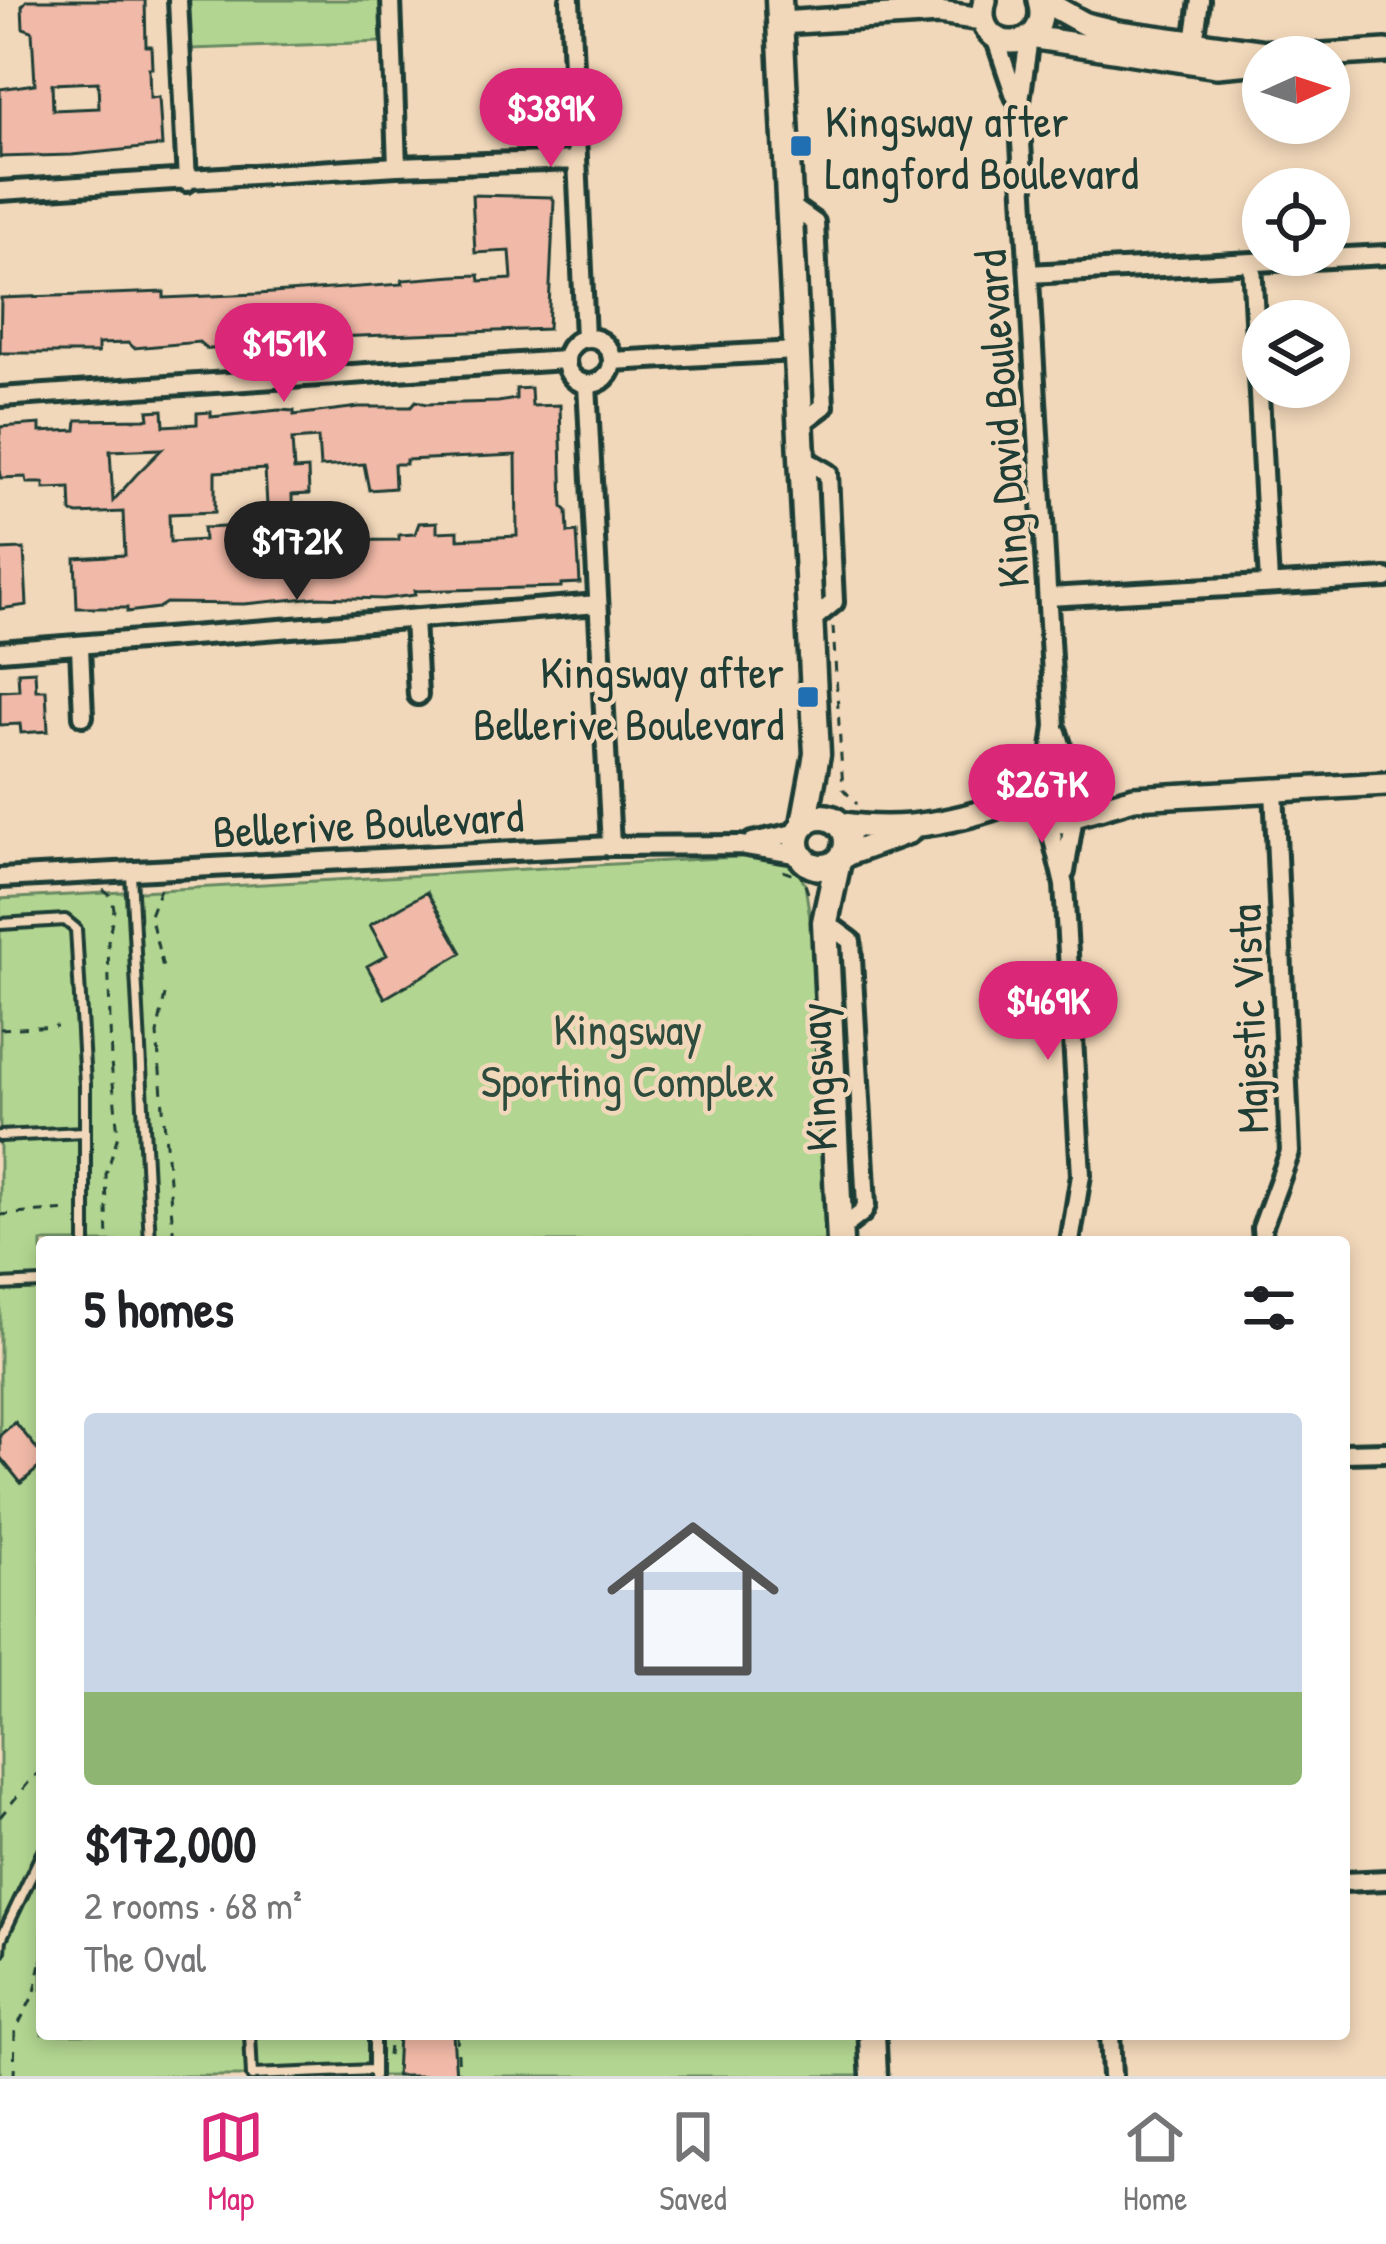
<!DOCTYPE html>
<meta charset="utf-8">
<style>
:root{--surface:#fff;--page:#f2f2f2;--text:#202124;--muted:#757577;--line:#e0e0e0;--accent:#db2777}
body{margin:0;font-family:"Patrick Hand",sans-serif;background:var(--page);color:var(--text);height:100vh;display:flex;flex-direction:column;font-size:45px;white-space:nowrap}
*{box-sizing:border-box;margin:0}
p{font-size:39px;color:var(--muted)}
.icon{flex:none;width:66px;height:66px;fill:none;stroke:currentColor;stroke-width:2;stroke-linecap:round;stroke-linejoin:round}
.map{position:relative;flex:1;overflow:hidden}
.drawer{position:absolute;left:36px;top:1236px;width:1314px;height:804px;display:flex;flex-direction:column;background:var(--surface);border-radius:12px;box-shadow:0 6px 18px #0003}
.drawer>*{flex:none}
.needle{width:78px;rotate:87deg}
.fabs{position:absolute;left:1242px;top:36px;display:grid;gap:24px}
.fabs a{display:grid;place-items:center;width:108px;height:108px;border-radius:50%;background:var(--surface);box-shadow:0 6px 18px #0003;font-size:60px}
.price{position:absolute;translate:-50% -102px;padding:0 27px;border-radius:42px;background:var(--accent);color:#fff;font-size:39px;line-height:78px;filter:drop-shadow(0 3px 6px #0008)}
.price::after{content:'';position:absolute;left:50%;top:72px;width:36px;height:27px;margin-left:-18px;background:inherit;clip-path:polygon(0 0,100% 0,50% 100%)}
.price.active{background:#222;color:#fff}
ul{padding:0;list-style:none}
li{display:grid;align-content:center;gap:24px;height:636px;padding:0 48px}
li span{display:grid;place-items:center;height:372px;border-radius:12px;color:#555}
li>.icon{margin-inline-start:auto}
span .icon{width:216px;height:216px;fill:#fffc;stroke-width:1}
li b{font-size:51px}
h2{display:flex;justify-content:space-between;align-items:center;height:144px;padding:0 48px;font-size:51px}
.tab-bar{display:flex;justify-content:space-around;align-items:center;height:168px;border-top:3px solid var(--line);background:var(--surface);font-size:33px;color:var(--muted)}
.tab-bar a{display:grid;justify-items:center;gap:6px}
.tab-bar .active{color:var(--accent)}
.map>svg:first-child{display:block}
</style>
<div class="map">
<svg width="1386" height="2076" viewBox="0 0 1386 2076">
<rect width="100%" height="100%" fill="#f2d8ba"/>
<filter id="ink" filterUnits="userSpaceOnUse"><feTurbulence type="fractalNoise" baseFrequency=".00833" numOctaves="2"/><feDisplacementMap in="SourceGraphic" scale="24" xChannelSelector="R" yChannelSelector="G"/><feConvolveMatrix kernelMatrix="1 2 1 2 8 2 1 2 1" color-interpolation-filters="sRGB"/></filter>
<g filter="url(#ink)">
<path fill="#b2d691" stroke="#688a62" stroke-width="3" d="M 189,0 L 381,0 L 382,42 L 191,49 Z
M 791,854 L 805,885 L 812,931 L 827,1242 L 42,1242 L 42,2034 L 861,2034 L 862,2076 L 0,2076 L 0,899 Z"/>
<path fill="#f1b9a7" stroke="#1f3d34" stroke-width="3" fill-rule="evenodd" d="M 27,0 L 145,0 L 146,46 L 151,46 L 152,68 L 149,68 L 150,98 L 159,97 L 162,146 L 72,155 L 0,157 L 0,89 L 35,84 L 32,31 L 23,28 L 22,6 ZM 98,82 L 99,108 L 53,110 L 52,84 Z
M 472,195 L 551,197 L 554,200 L 548,329 L 333,337 L 329,343 L 322,344 L 314,337 L 289,338 L 289,345 L 273,345 L 273,340 L 224,338 L 213,349 L 207,349 L 199,342 L 134,348 L 129,343 L 98,344 L 98,353 L 0,353 L 1,298 L 164,292 L 164,298 L 258,294 L 403,284 L 402,280 L 454,276 L 479,275 L 480,281 L 512,279 L 510,251 L 475,253 Z
M 531,388 L 532,406 L 560,405 L 563,507 L 567,511 L 568,533 L 577,532 L 580,583 L 561,584 L 561,587 L 414,591 L 415,595 L 383,599 L 318,597 L 244,604 L 166,603 L 158,608 L 127,612 L 127,608 L 77,608 L 75,558 L 125,555 L 123,512 L 78,514 L 71,512 L 70,488 L 44,489 L 44,483 L 27,483 L 26,477 L 0,478 L 0,427 L 40,424 L 40,432 L 76,430 L 77,420 L 145,419 L 149,418 L 148,411 L 163,410 L 164,426 L 197,424 L 197,413 L 211,412 L 211,417 L 279,410 L 294,411 L 294,415 L 359,407 L 411,407 L 416,401 L 426,404 L 498,402 L 516,399 L 516,389 ZM 318,438 L 320,467 L 364,464 L 369,490 L 395,488 L 394,464 L 406,464 L 406,460 L 516,455 L 517,536 L 458,539 L 458,531 L 437,532 L 437,522 L 419,523 L 415,534 L 399,535 L 399,540 L 303,541 L 302,531 L 293,532 L 292,495 L 309,494 L 308,469 L 294,470 L 292,440 ZM 162,449 L 136,475 L 113,501 L 110,451 ZM 265,469 L 268,525 L 203,528 L 204,540 L 170,542 L 169,514 L 215,512 L 215,472 Z
M 24,549 L 27,605 L 0,609 L 0,550 Z
M 35,671 L 36,690 L 46,690 L 48,731 L 21,733 L 20,724 L 0,725 L 0,691 L 19,690 L 18,672 Z
M 427,892 L 462,953 L 385,998 L 367,966 L 387,955 L 370,925 Z
M 15,1422 L 42,1455 L 42,1465 L 21,1483 L 0,1457 L 0,1435 Z
M 398,2034 L 453,2034 L 456,2076 L 396,2076 Z"/>
<g fill="none" stroke-linecap="round" stroke-linejoin="round">
<defs>
<path id="service" d="M 131,874 L 150,1242
M 0,924 L 65,920 L 76,929 L 85,1084 L 85,1242
M 0,1136 L 84,1132
M 0,1285 L 42,1283
M 0,1951 L 1,1939 L 42,1853
M 250,2034 L 252,2076
M 252,2075 L 374,2070
M 374,2076 L 374,2034"/>
<path id="minor" d="M 178,0 L 187,182
M 391,0 L 397,166
M 570,0 L 585,338
M 995,37 L 1015,96
M 1029,38 L 1019,108 L 1055,726 L 1047,786
M 1194,43 L 1200,0
M 0,191 L 397,166 L 577,160
M 788,204 L 815,223 L 824,406 L 800,424
M 1252,262 L 1269,584
M 1029,274 L 1386,255
M566 361a23 23 0 1 1 46 0a23 23 0 1 1-46 0Z
M 612,361 L 796,351
M 587,384 L 611,846
M 0,397 L 565,360
M 802,458 L 828,473 L 834,602 L 811,621
M 1048,597 L 1386,578
M 414,619 L 418,695
M 80,647 L 83,716
M 0,651 L 598,604
M 1057,732 L 1075,789
M 1048,818 L 1064,885 L 1081,1175 L 1070,1242
M 752,842 L 799,832
M 1065,872 L 1074,816
M 0,878 L 611,846 L 740,845 L 801,855
M 825,922 L 851,941 L 866,1205 L 863,1212 L 840,1230
M 1263,1242 L 1262,1228 L 1290,1152 L 1274,789
M 1344,1453 L 1386,1452
M 1344,1882 L 1386,1880
M 1110,2034 L 1112,2076"/>
<path id="tertiary" d="M 985,0 C 969,56 1055,56 1039,0
M 1042,0 L 1085,24 L 1118,32 L 1296,56
M 780,23 L 938,13 L 983,19
M 1030,37 L 1217,66 L 1263,62
M 1291,57 L 1386,51
M1040 802a20 20 0 1 1 40 0a20 20 0 1 1-40 0Z
M 1075,815 L 1134,798 L 1386,784
M 839,823 C 890,832 942,825 991,809 C 1010,803 1026,793 1045,788
M 843,856 L 909,832"/>
<path id="secondary" d="M 779,0 L 817,754 L 804,824
M797 842a25 25 0 1 1 50 0a25 25 0 1 1-50 0Z
M 838,861 L 825,922 L 840,1242
M 872,2034 L 874,2076"/>
</defs>
<use href="#service" stroke="#1f3d34" stroke-width="16"/>
<use href="#minor" stroke="#1f3d34" stroke-width="26"/>
<use href="#tertiary" stroke="#1f3d34" stroke-width="30"/>
<use href="#secondary" stroke="#1f3d34" stroke-width="33"/>
<path stroke="#1f3d34" stroke-width="3" stroke-dasharray="9 9" stroke-linecap="butt" d="M 833,627 L 843,789 L 857,804
M 783,871 L 803,878
M 160,889 L 150,915 L 164,972
M 103,890 L 112,897 L 114,909 L 108,942 L 111,1062 L 118,1135 L 106,1175 L 108,1242
M 808,893 L 803,878 L 814,879
M 165,995 L 157,1034 L 174,1242
M 0,1029 L 57,1026
M 0,1215 L 68,1210
M 0,1817 L 33,1777 L 42,1771
M 457,2034 L 459,2076
M 388,2056 L 390,2034
M 14,2076 L 15,2031 L 35,1992 L 42,1958"/>
<use href="#service" stroke="#f2d8ba" stroke-width="8"/>
<use href="#minor" stroke="#f2d8ba" stroke-width="16"/>
<use href="#tertiary" stroke="#f2d8ba" stroke-width="21"/>
<use href="#secondary" stroke="#f2d8ba" stroke-width="24"/>
</g>
</g>
<g fill="#1f6fb2" stroke="#f2d8ba" stroke-width="4.5">
<rect x="789" y="134" width="24" height="24" rx="6"/>
<rect x="796" y="685" width="24" height="24" rx="6"/>
</g>
<g text-anchor="middle" dominant-baseline="central" stroke-width="9" stroke-linejoin="round" paint-order="stroke">
<g font-size="45" fill="#1f3d34" stroke="#f2d8ba" text-anchor="start">
<text x="825" y="120">Kingsway after<tspan x="825" dy="52">Langford Boulevard</tspan></text>
<text x="784" y="671" text-anchor="end">Kingsway after<tspan x="784" dy="52">Bellerive Boulevard</tspan></text>
</g>
<g font-size="45" fill="#1f3d34" stroke="#f2d8ba">
<text transform="translate(1001 419) rotate(-94)">King David Boulevard</text>
<text transform="translate(368 823) rotate(-3)">Bellerive Boulevard</text>
<text transform="translate(1248 1019) rotate(-92)">Majestic Vista</text>
<text transform="translate(817 1077) rotate(-93)">Kingsway</text>
</g>
<g font-size="45" fill="#2e4c3d" stroke="#f2d8ba">
<text x="628" y="1028">Kingsway<tspan x="628" dy="52">Sporting Complex</tspan></text>
</g>
</g>
</svg>
<div class="fabs">
<a><svg class="needle" viewBox="-14 -14 28 28"><path d="M0-13l5 13h-10z" fill="#e53935"/><path d="M0 13l5-13h-10z" fill="#757577"/></svg></a>
<a><svg class="icon" aria-label="locate" viewBox="0 0 24 24"><circle cx="12" cy="12" r="6"/><path d="M12 2v4M12 18v4M2 12h4M18 12h4"/></svg></a>
<a><svg class="icon" aria-label="layers" viewBox="0 0 24 24"><path d="M12 4l9 5-9 5-9-5zM3 14l9 5 9-5"/></svg></a>
</div>
<b class="price" style="left:551px;top:170px">$389K</b>
<b class="price" style="left:284px;top:405px">$151K</b>
<b class="price active" style="left:297px;top:603px">$172K</b>
<b class="price" style="left:1042px;top:846px">$267K</b>
<b class="price" style="left:1048px;top:1063px">$469K</b>
<section class="drawer">
<h2>5 homes<svg class="icon" aria-label="filters" viewBox="0 0 24 24"><path d="M4 7h16M4 17h16"/><circle cx="9" cy="7" r="2"/><circle cx="15" cy="17" r="2"/></svg></h2>
<ul>
<li><span style="background:linear-gradient(#c9d6e8 75%,#8fb573 0)"><svg class="icon" aria-label="home" viewBox="0 0 24 24"><path d="M3 11l9-7 9 7M6 9v11h12V9"/></svg></span><div><b>$172,000</b><p>2 rooms · 68 m²</p><p>The Oval</p></div></li>
</ul>
</section>
</div>
<nav class="tab-bar">
<a class="active"><svg class="icon" aria-label="map" viewBox="0 0 24 24"><path d="M3 6l6-2 6 2 6-2v14l-6 2-6-2-6 2zM9 4v14M15 6v14"/></svg>Map</a>
<a><svg class="icon" aria-label="saved" viewBox="0 0 24 24"><path d="M7 4h10v16l-5-4-5 4z"/></svg>Saved</a>
<a><svg class="icon" aria-label="home" viewBox="0 0 24 24"><path d="M3 11l9-7 9 7M6 9v11h12V9"/></svg>Home</a>
</nav>
